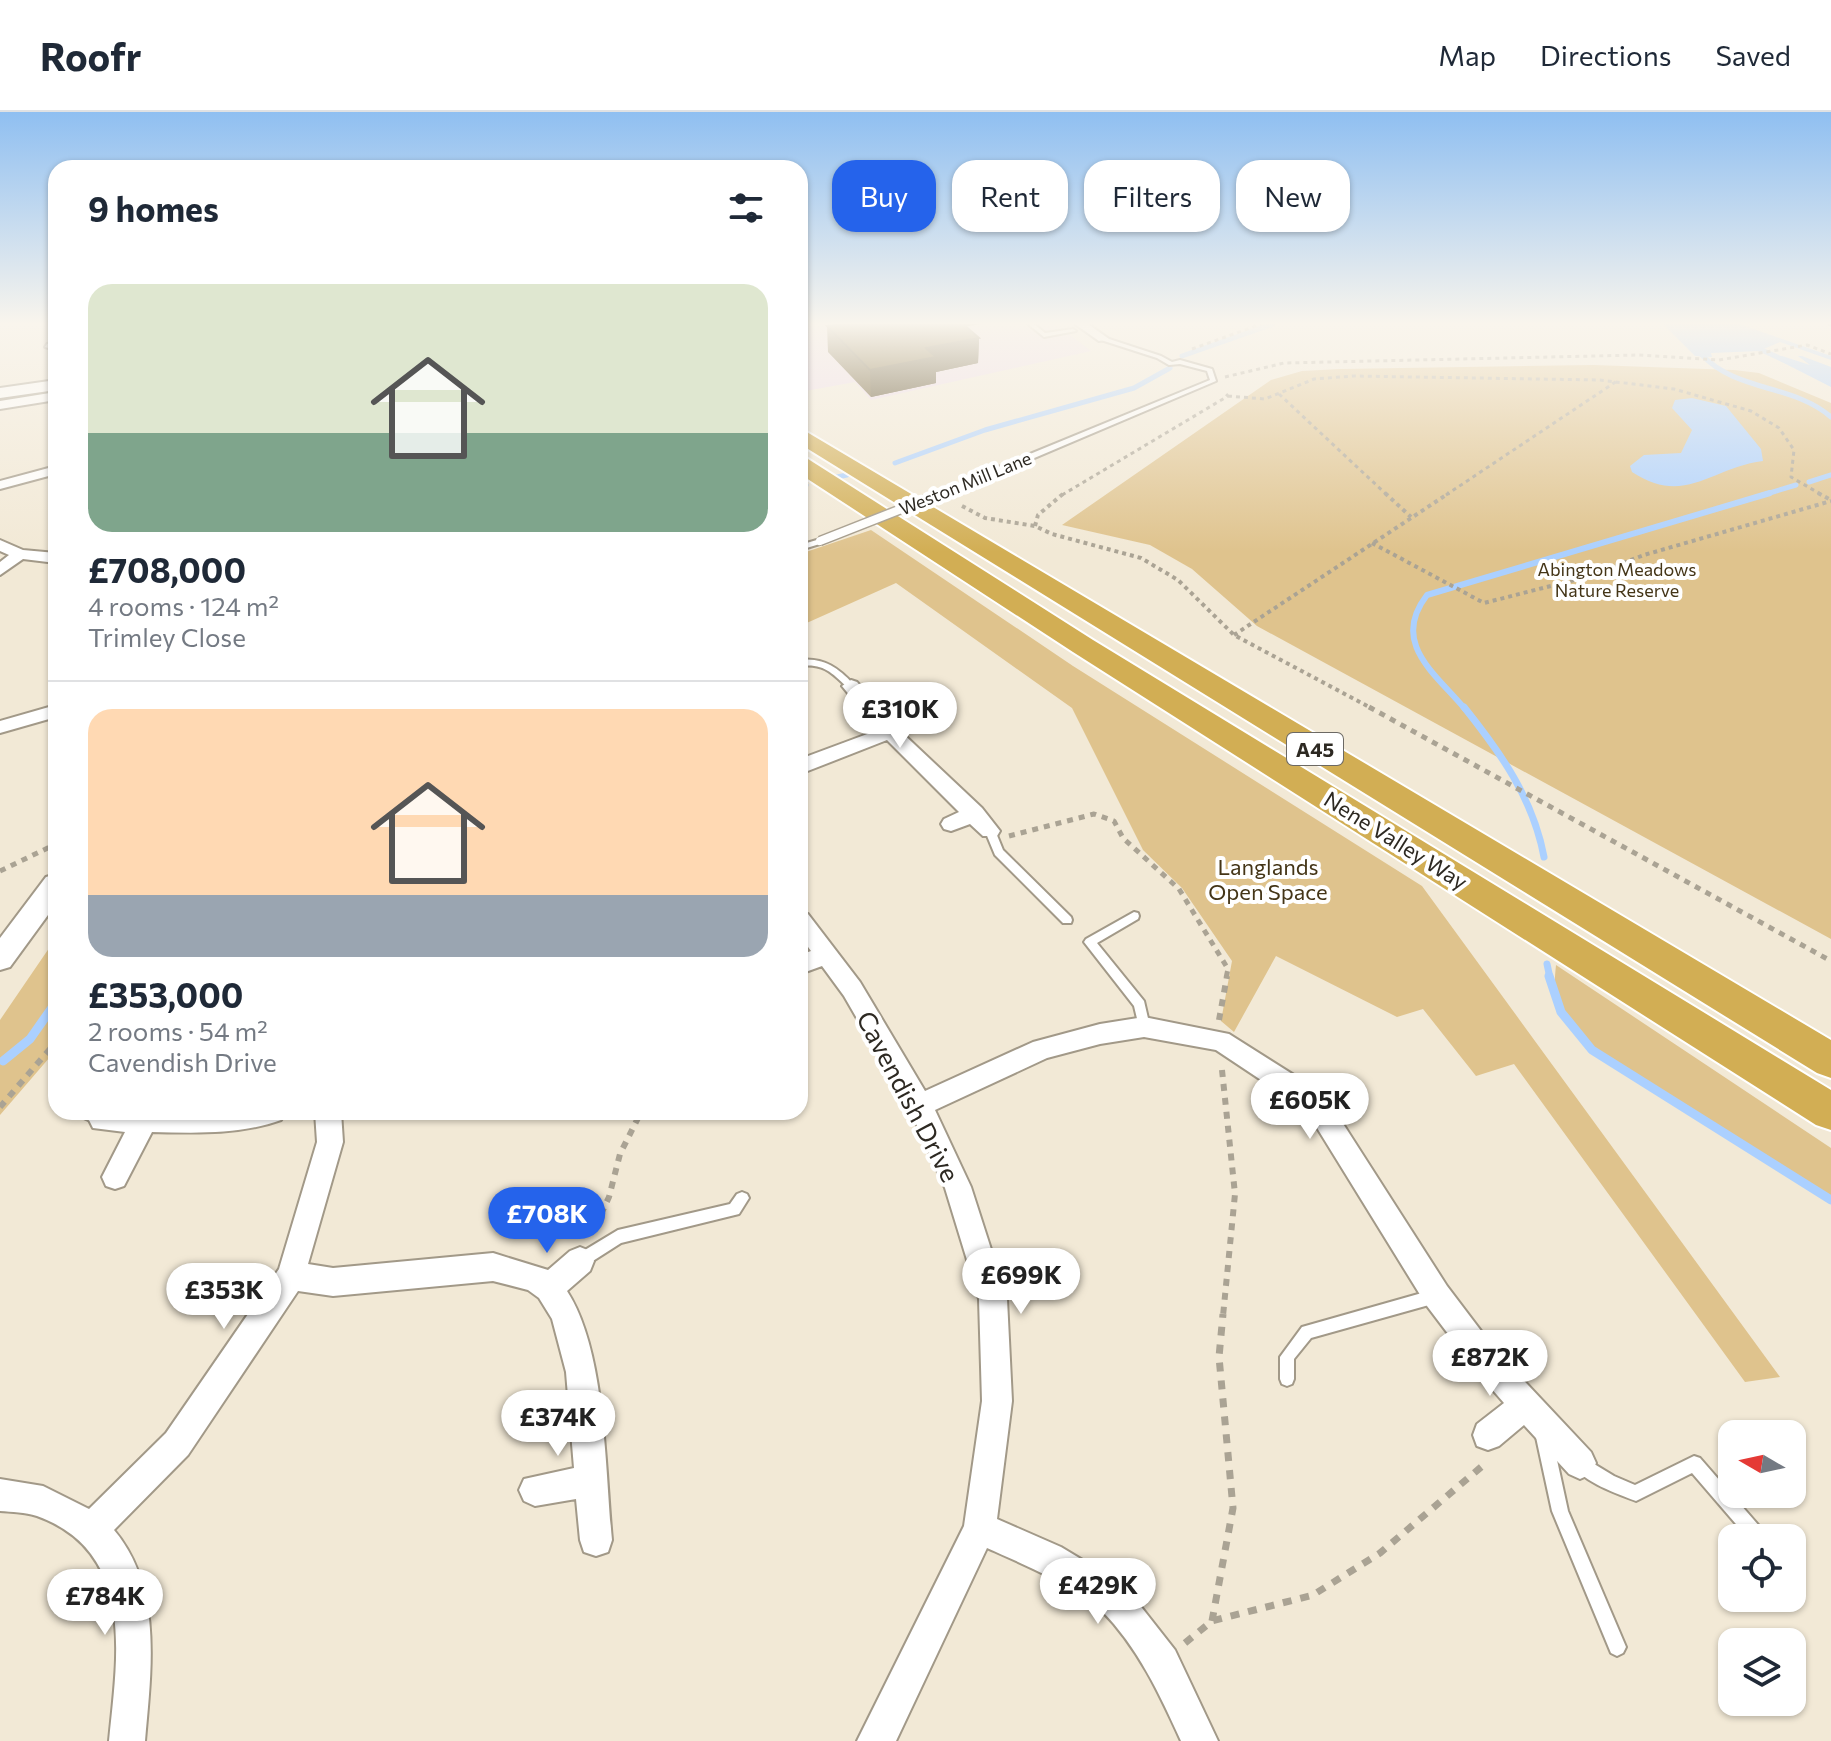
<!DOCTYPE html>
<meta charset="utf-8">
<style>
:root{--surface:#fff;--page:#f6f6f7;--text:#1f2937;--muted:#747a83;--line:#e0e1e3;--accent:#2563eb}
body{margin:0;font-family:Commissioner,sans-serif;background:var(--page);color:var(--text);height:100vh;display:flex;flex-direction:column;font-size:30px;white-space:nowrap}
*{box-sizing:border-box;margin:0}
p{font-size:26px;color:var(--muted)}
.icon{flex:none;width:44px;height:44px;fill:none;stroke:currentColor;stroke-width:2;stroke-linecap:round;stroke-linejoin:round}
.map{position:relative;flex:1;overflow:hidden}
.drawer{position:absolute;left:48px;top:48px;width:760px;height:960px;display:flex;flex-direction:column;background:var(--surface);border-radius:24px;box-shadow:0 2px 6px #0004}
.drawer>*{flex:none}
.banner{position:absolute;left:832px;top:48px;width:760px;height:72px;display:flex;gap:16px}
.needle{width:52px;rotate:279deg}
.buttons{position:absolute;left:1718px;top:1308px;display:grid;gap:16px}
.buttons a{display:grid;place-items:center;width:88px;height:88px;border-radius:16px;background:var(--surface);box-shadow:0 2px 6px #0004;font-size:40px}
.price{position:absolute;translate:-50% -68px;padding:0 18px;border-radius:28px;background:#fff;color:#222;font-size:26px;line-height:52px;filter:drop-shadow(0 2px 4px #0008)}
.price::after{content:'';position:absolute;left:50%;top:48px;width:24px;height:18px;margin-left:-12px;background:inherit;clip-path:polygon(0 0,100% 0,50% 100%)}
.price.on{background:var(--accent);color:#fff}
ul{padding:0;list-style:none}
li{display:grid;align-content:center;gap:16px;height:424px;padding:0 40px}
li+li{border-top:2px solid var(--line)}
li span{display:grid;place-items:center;height:248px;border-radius:24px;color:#555}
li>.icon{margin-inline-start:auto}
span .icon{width:144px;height:144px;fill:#fffc;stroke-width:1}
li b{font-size:34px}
h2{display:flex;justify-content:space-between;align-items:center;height:96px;padding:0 40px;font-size:34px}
.pill{padding:0 28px;border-radius:24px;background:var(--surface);box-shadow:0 2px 6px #0004;font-size:28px;line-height:72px}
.pill.on{background:var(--accent);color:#fff}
header{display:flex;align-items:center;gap:48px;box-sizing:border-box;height:112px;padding:0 40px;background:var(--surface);border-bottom:2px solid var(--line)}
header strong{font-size:38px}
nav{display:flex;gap:44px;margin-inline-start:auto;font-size:28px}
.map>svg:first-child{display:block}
</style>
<header>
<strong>Roofr</strong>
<nav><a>Map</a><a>Directions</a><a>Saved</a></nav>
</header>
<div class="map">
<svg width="1831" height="1629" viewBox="0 0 1831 1629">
<rect width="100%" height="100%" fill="#f2e9d6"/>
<path fill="#edd9e9" d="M 800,212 L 1056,212 L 1091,239 L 871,288 L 855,270 L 800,280 Z"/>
<path fill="#dfc38d" d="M 1594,253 L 1734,258 L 1759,261 L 1831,291 L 1831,827 L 1257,514 L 1192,457 L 1150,433 L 1062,413 L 1271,268 L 1302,259 L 1340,257 Z
M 871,418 L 1073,554 L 1422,774 L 1780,1265 L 1745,1270 L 1514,952 L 1476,964 L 1423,897 L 1397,905 L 1276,844 L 1234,920 L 1221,909 L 1232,849 L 1182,776 L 1143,738 L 1072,596 L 896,471 L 800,514 L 800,442 Z
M 56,826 L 56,938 L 0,1003 L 0,908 Z
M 1556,853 L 1831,1036 L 1831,1088 L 1592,938 C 1559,905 1551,901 1556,853 Z"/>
<path fill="#abd0ff" d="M 1663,212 L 1739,212 L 1831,244 L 1831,248 L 1780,230 L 1759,239 L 1711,241 L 1712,245 L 1695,244 Z
M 1782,244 L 1810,253 L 1798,244 L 1802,244 L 1831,255 L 1831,275 L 1772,245 Z
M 1692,286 L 1726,294 L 1761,337 L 1763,349 C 1712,355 1685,395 1632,360 L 1630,354 L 1644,343 L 1681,341 L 1692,318 L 1672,296 L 1675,288 Z"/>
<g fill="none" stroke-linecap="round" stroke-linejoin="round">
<path stroke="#abd0ff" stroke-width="5" d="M 1755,235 L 1786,249
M 1702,243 C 1737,280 1793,272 1831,305
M 1182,244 L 1273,212
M 895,351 L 985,318 L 1134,276 L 1170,256
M 837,365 L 847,363
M 1809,370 L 1831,363
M 800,375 L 806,373
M 1763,383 L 1796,373"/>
<path stroke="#abd0ff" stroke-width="6" d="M 1465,597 C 1435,561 1390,531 1427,483 L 1770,381"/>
<path stroke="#abd0ff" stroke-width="7" d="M 1464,595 C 1500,640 1533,686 1544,745
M 1547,852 L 1550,866"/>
<path stroke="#abd0ff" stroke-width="9" d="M 1549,864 L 1561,900 L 1592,938 L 1831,1088
M 3,949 L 30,927 L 56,890"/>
<defs>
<path id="service" d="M 1028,212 L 1034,212 L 1045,221 L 1073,217 L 1076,219 L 1044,225 Z
M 1103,225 L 1161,244 L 1172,250 L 1180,248 L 1212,257 L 1216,269 L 980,369 L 974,369 L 974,365 L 1210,268 L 1207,259 L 1180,252 L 1169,253 L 1157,246 L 1101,228 L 1100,227 Z
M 820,427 L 824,429 L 823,431 L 800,438 L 800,433 Z
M 800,548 C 824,545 840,557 855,574 L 851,577 L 848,576 C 832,561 824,551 800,554 Z
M 990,715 L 994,716 L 1003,738 L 1071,805 L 1072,808 L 1071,811 L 1063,811 L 995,743 L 985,719 Z
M 1134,800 L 1138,801 L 1139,804 L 1138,807 L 1097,831 L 1144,889 L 1150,915 L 1148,919 L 1144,920 L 1140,919 L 1134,894 L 1084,830 L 1086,827 Z
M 77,1000 L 97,1000 L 106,1004 L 108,1008 L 106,1012 L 102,1014 L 79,1004 Z
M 742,1080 L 747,1082 L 749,1086 L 739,1102 L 621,1131 L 585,1154 L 580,1156 L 575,1154 L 573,1149 L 575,1144 L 618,1118 L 730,1092 L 737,1082 Z
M 1436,1177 L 1441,1179 L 1443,1184 L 1441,1189 L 1436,1191 L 1311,1226 L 1294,1247 L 1294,1267 L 1292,1272 L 1287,1274 L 1282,1272 L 1280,1267 L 1280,1245 L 1302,1215 Z
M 1544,1317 L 1549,1320 L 1552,1325 L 1568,1399 L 1626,1535 L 1623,1541 L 1617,1544 L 1611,1541 L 1552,1399 L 1536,1325 L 1539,1320 Z
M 1581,1344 L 1614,1364 L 1635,1373 L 1694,1344 L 1700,1346 L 1760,1415 L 1762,1421 L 1760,1426 L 1748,1426 L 1692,1361 L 1636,1389 C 1618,1382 1582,1370 1573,1352 L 1575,1346 Z"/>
<path id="minor" d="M 1075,212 L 1088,212 L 1109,227 L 1099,229 Z
M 56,230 L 56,238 L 45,235 L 47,232 Z
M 56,280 L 56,288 L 0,297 L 0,289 Z
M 56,354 L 56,362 L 0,377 L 0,369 Z
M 0,428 L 23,438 L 56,441 L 56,451 L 23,447 L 0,463 L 0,450 L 9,443 L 0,439 Z
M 851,568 L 857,570 L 897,616 L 982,696 L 1000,719 L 997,724 L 983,724 L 970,712 L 951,719 L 944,717 L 941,712 L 944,707 L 959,700 L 887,628 L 800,662 L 800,647 L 878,618 L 842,574 Z
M 56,593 L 56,605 L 0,621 L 0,609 Z
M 800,800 L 808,802 L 860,870 L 925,979 L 1033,930 L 1100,912 L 1144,905 L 1229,922 L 1324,982 L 1447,1174 L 1497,1240 L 1591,1340 L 1596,1351 L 1591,1362 L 1580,1367 L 1569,1362 L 1524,1313 L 1499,1334 L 1488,1338 L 1477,1334 L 1473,1323 L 1477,1312 L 1504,1291 L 1477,1260 L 1427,1194 L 1306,998 L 1216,938 L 1144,925 L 1100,932 L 1047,946 L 935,998 L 971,1075 L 1007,1187 L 1012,1289 L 997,1407 L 1061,1435 L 1124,1473 L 1175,1538 L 1218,1629 L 1181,1629 C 1160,1583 1138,1535 1101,1498 C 1078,1475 1018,1450 987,1436 L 896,1629 L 857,1629 L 964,1414 L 982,1289 L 979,1187 L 945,1076 L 911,1000 L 844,884 L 822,854 L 800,862 L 800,843 L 811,839 L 800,824 Z
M 93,1000 L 285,1000 L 281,1008 C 240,1023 195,1021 152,1020 L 124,1074 L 115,1077 L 106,1074 L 102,1065 L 125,1020 L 93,1016 L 89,1008 Z
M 315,1000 L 341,1000 L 343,1030 L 308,1152 L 333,1156 L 493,1141 L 548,1158 L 570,1139 L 580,1135 L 590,1139 L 594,1149 L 590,1159 L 567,1179 C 606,1239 605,1357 612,1428 L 608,1440 L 596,1444 L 584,1440 L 580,1428 L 576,1387 L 535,1394 L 524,1389 L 519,1378 L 524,1367 L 574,1356 L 566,1260 L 552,1207 L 539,1186 L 528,1178 L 493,1169 L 333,1184 L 298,1179 L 188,1343 L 114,1418 C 163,1476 151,1559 145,1629 L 109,1629 C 117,1546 137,1440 37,1404 C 25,1400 12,1400 0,1399 L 0,1367 L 43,1374 L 89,1397 L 166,1321 L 279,1157 L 317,1030 Z"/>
<path id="tertiary" d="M 56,268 L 56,278 L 0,286 L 0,276 Z
M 56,762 L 56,792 L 10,855 L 0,858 L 0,826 L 46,765 Z"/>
<path id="trunk" d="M 800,316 L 1831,928 L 1831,966 L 1817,961 L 800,332 Z
M 800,345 L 808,347 L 1093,528 L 1831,978 L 1831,1018 L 1816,1013 L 1073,540 L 800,362 Z"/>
</defs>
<use href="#service" stroke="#a29988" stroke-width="4"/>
<use href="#minor" stroke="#a29988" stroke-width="4"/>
<use href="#tertiary" stroke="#a29988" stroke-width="4"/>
<use href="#trunk" stroke="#fff" stroke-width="4"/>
<path stroke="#aaa394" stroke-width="3" stroke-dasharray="4 4" stroke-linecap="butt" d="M 1828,212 L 1831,213
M 1192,237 L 1261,212
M 1225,265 L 1284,251 L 1638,243 L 1719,248 L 1807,233 L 1831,242
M 1279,282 L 1387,383
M 1228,284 L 1265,287 L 1314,267 L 1353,264 L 1600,268 L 1674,277 L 1751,299 L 1779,316 L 1794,338 L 1791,365 L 1822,383
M 1062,383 L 1228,284 L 1226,282
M 1446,383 L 1617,269"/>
<path stroke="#aaa394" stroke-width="4" stroke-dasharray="4 4" stroke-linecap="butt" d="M 1385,381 L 1411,405
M 1818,381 L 1831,388
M 962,394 L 985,406 L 1035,414 L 1052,422 L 1141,446 L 1178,468 L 1234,523 L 1373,597
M 1035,414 L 1038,403 L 1064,381
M 1372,431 L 1484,491 L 1586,465 L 1644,443 L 1831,389
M 1234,523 L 1449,381"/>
<path stroke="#aaa394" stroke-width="5" stroke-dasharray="6 6" stroke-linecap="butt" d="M 1369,595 L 1831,849
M 1009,724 L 1094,702 L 1114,709 L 1123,726 L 1179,777 L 1228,857 L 1226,866
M 0,759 L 56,732"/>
<path stroke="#aaa394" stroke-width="6" stroke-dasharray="7 7" stroke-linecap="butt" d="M 1219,908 L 1227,864
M 1222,958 L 1235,1082 L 1223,1204
M 0,995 L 56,930
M 595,1115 L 609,1085 L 620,1042 L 641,1000"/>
<path stroke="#aaa394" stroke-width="7" stroke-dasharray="9 9" stroke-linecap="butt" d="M 1212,1509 L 1233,1396 L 1219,1245 L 1223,1202
M 1185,1531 L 1212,1509 L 1313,1483 L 1380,1441 L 1487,1350"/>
<use href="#service" fill="#fff" fill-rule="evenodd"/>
<use href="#minor" fill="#fff" fill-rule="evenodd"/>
<use href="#tertiary" fill="#fff" fill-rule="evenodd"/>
<use href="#trunk" fill="#d2ae54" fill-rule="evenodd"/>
<defs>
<path id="service-bridge-far1" d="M 937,383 L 977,367"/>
<path id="service-bridge" d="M 820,429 L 942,381"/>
</defs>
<use href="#service-bridge-far1" stroke="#a29988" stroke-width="8" stroke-linecap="butt"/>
<use href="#service-bridge" stroke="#a29988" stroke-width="11" stroke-linecap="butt"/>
<use href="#service-bridge-far1" stroke="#fff" stroke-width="6"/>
<use href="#service-bridge" stroke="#fff" stroke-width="8"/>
</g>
<path fill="#4e3a09" d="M 841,212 L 980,212 L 966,214 L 979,226 L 978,251 L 936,260 L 936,271 L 871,285 L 828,240 L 827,214 Z"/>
<path fill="#403007" d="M 941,212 L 980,212 L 941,219 Z
M 979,226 L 978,251 L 936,260 L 936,271 L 871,285 L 870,258 L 926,236 Z"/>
<path fill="#5b440a" stroke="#403007" stroke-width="2" d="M 841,212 L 963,212 L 979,226 L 926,236 L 936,245 L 870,258 L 827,214 Z"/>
<linearGradient id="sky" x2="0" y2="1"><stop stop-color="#8fbff1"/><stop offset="0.48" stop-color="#f9f5ed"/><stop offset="1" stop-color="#f9f5ed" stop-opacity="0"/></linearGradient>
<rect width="1831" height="440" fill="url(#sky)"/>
<g text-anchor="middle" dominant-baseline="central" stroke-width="8" stroke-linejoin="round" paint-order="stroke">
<g font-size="18" fill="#2d2922" stroke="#fff">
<text transform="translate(965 371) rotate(-22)">Weston Mill Lane</text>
</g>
<g font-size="18" fill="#443517" stroke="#fff">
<text x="1617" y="457">Abington Meadows<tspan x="1617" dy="21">Nature Reserve</tspan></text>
</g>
<rect fill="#fff" stroke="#6c6964" stroke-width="2" x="1287" y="621" width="56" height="32" rx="6"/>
<g font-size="20" font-weight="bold" fill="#2d2922">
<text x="1315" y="637">A45</text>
</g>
<g font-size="22" fill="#2d2922" stroke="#fff">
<text transform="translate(1396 728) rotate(32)">Nene Valley Way</text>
</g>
<g font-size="22" fill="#443517" stroke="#fff">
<text x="1268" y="754">Langlands<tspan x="1268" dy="25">Open Space</tspan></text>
</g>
<g font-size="26" fill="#2d2922" stroke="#fff">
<text transform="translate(909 984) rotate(62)">Cavendish Drive</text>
</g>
</g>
</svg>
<div class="buttons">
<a><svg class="needle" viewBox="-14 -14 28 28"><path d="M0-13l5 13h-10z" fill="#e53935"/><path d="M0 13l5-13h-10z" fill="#747a83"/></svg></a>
<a><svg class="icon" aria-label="locate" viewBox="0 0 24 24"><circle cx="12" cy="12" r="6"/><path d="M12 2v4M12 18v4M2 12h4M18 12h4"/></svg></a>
<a><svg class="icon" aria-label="layers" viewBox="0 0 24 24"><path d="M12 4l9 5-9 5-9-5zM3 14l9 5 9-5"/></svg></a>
</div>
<b class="price" style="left:900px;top:638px">£310K</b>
<b class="price" style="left:1310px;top:1029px">£605K</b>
<b class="price on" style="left:547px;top:1143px">£708K</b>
<b class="price" style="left:1021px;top:1204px">£699K</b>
<b class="price" style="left:224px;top:1219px">£353K</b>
<b class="price" style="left:1490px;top:1286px">£872K</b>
<b class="price" style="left:558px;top:1346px">£374K</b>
<b class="price" style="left:1098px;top:1514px">£429K</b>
<b class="price" style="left:105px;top:1525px">£784K</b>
<div class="banner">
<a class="pill on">Buy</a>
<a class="pill">Rent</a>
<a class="pill">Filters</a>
<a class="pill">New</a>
</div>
<section class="drawer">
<h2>9 homes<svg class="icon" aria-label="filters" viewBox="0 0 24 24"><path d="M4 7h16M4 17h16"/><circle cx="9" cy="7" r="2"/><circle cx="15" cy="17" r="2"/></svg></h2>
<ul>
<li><span style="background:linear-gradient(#dfe7d0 60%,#7fa58c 0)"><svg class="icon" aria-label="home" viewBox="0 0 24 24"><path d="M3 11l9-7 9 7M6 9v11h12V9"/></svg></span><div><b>£708,000</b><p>4 rooms · 124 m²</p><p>Trimley Close</p></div></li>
<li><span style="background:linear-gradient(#ffd9b3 75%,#9aa5b1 0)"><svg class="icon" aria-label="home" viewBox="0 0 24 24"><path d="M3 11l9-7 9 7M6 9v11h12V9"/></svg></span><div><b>£353,000</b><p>2 rooms · 54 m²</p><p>Cavendish Drive</p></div></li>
</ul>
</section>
</div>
